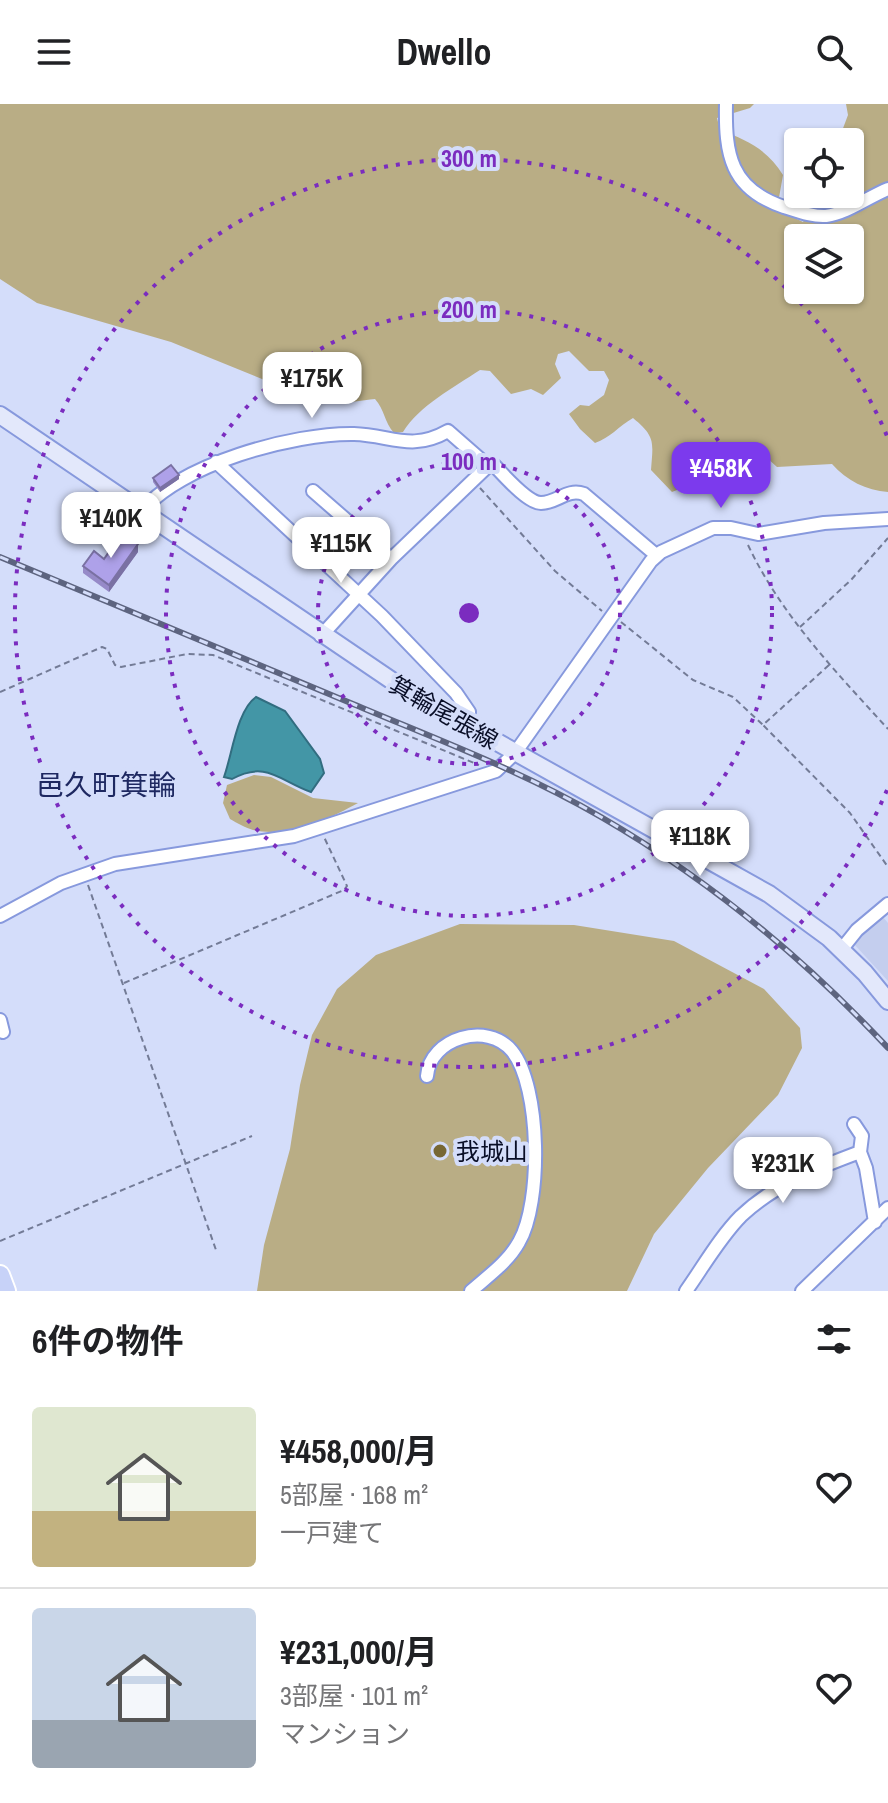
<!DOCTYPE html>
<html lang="ja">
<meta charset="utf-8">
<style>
:root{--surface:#fff;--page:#f2f2f2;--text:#202124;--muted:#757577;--line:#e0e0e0;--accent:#7c3aed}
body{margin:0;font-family:"Archivo Narrow","Noto Sans JP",sans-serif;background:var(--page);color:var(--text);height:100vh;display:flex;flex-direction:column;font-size:30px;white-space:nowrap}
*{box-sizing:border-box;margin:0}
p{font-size:26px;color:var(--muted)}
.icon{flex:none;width:44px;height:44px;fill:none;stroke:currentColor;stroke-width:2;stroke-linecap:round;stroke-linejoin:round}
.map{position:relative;height:1187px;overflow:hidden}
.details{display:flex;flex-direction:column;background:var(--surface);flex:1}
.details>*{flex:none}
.tools{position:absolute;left:784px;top:24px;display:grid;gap:16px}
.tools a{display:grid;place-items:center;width:80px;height:80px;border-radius:8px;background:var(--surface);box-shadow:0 2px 6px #0004;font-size:40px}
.price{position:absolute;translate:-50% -68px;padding:0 18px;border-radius:16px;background:#fff;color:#222;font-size:26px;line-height:52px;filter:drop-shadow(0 2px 4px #0008)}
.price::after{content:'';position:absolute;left:50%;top:48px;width:24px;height:18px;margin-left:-12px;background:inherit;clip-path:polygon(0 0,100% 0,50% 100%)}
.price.current{background:var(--accent);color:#fff}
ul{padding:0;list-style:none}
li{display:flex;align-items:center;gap:24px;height:200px;padding:0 32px}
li+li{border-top:2px solid var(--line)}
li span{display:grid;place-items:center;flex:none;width:224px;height:160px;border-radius:8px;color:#555}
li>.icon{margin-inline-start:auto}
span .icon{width:96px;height:96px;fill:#fffc;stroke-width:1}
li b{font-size:34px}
h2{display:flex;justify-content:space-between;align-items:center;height:96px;padding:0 32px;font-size:34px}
header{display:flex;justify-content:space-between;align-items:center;height:104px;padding:0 32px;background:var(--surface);font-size:36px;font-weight:700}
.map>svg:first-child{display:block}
</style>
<header><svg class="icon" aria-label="menu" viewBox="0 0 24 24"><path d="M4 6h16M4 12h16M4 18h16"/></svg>Dwello<svg class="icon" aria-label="search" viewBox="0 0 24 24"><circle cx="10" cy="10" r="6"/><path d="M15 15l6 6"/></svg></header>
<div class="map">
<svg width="888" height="1187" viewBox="0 0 888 1187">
<rect width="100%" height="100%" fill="#d4ddfa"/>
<path fill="#c4ceee" d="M 882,812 L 888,819 L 888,877 L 854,840 L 858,832 Z"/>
<path fill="#b9ad85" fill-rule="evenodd" d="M 0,0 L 754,0 L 750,4 L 717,14 L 720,26 C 747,36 768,46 783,71 L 777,105 L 803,118 L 813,102 L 813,90 L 850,90 L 850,59 L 855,49 L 850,44 L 850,38 L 839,35 L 848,11 L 846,0 L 888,0 L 888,388 C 866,386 847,377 832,360 L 777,363 L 766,353 L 747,355 L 733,374 L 687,382 L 672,388 L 651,366 C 653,338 656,333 633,314 C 619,322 610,334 595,339 L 580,325 L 569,310 L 580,301 L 589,302 L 604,291 L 609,276 L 604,267 L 589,267 L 569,247 L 558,250 L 555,260 L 561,274 L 543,291 L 531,285 L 511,290 L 490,267 L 480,266 C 453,284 420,301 403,328 L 394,329 C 384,318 385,306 375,295 C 352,297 311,308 294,288 L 171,238 L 37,199 L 0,175 ZM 798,134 L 850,134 L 850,186 L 798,186 Z
M 254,671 L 271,673 L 313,694 L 358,699 C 329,715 288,734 253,726 C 246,724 237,719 230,715 L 223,699 L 227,681 Z
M 460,820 L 574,821 L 674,837 L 764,885 L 800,924 L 802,944 L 778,991 L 708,1064 L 654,1130 L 627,1187 L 257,1187 L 264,1141 L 290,1045 L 300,981 L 312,931 L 337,885 L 376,851 Z"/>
<path fill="#4396a6" stroke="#326d80" stroke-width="2" d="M 256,593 L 285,607 L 320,655 L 324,669 L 311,688 C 280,677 266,656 232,675 L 224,673 C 232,651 237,606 256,593 Z"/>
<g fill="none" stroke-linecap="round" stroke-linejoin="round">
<defs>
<path id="minor" d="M 726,0 C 725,50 730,85 784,103 C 797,107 812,113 826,112 C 848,109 868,93 888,85
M 216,358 L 382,512 L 456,589 L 469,608 L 465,620
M 313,387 L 391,455
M 141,408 C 180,360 293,329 354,330 C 391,331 411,348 448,327 L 488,362 L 492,359 C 502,369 527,399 541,399 C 557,399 567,384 584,390 L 656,451
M 321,532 L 391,455 L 488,362
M 0,812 L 61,779 L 115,760 L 294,732 L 496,667 L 515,649 L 651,457 L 661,448 L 713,424 L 731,424 L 758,430 L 824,419 L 888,415
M 841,846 L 857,826 L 888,800
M 0,916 L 3,928
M 427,972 C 430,934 487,917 512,947 C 541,983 542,1099 519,1138 C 508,1158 488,1172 471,1187
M 854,1020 L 862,1032 L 860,1048
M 686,1187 C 703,1163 720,1133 741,1112 C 775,1080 817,1064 860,1048 L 866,1064 L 875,1118
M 802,1187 L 888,1104"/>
<path id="secondary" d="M 0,311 L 413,591 L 769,790 L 829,834 L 865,869 L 888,897"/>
<path id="primary" d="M 0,1171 L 6,1187"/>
</defs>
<use href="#minor" stroke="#8799dd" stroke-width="16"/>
<use href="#secondary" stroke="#8799dd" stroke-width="20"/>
<use href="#primary" stroke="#fff" stroke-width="22"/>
<path stroke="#737b96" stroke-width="2" stroke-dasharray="6 4" stroke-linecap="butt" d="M 480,384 L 555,467 L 602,507
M 748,441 C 781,511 836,568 888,625
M 621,518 L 693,576 L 733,593 L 763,621
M 800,523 L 851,476 L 888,434
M 829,561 L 763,621 L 850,709 L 888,763
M 0,588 L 102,543 L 107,545 L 115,561 L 121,563 L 187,550 L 213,551 L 479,661
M 88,781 L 216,1146
M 124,879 L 344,786 L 347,782 L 324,733
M 0,1137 L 252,1032"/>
<use href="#minor" stroke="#fff" stroke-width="12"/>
<use href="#secondary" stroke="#e3e8fb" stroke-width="16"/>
<use href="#primary" stroke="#c7d2f8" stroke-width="18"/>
<defs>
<path id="rail" d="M 0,453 C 118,502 235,551 353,600 C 436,635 522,667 601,713 C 708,775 803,853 888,944"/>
</defs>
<use href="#rail" stroke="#5d647f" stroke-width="6"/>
<use href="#rail" stroke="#d4ddfa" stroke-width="3" stroke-dasharray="9" stroke-linecap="butt"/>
</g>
<path fill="#968ac8" d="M 153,374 L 179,375 L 160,388 L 153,378 Z
M 138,448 L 109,488 L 83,469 L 83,462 L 104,455 Z"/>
<path fill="#7a71a3" d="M 179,371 L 179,375 L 160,388 L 160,384 Z
M 138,440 L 138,448 L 109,488 L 109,481 Z"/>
<path fill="#aea1e9" stroke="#7a71a3" stroke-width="2" d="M 171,361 L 179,371 L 160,384 L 153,374 Z
M 122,429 L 138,440 L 109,481 L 83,462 L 94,447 L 104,455 Z"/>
<g fill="none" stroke="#7b2cbf" stroke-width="4" stroke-dasharray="4 8">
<circle cx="469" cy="509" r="151"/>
<circle cx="469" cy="509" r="303"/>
<path d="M887 686A454 454 0 1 1 887 332"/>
</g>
<circle fill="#776734" stroke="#d4ddfa" stroke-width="3" cx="440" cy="1047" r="8"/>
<g text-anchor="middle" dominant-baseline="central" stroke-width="8" stroke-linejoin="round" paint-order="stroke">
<g font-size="24" fill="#090e27" stroke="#d4ddfa">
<text transform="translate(444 608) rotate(30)">箕輪尾張線</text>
</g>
<g font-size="24" fill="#090e27" stroke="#d4ddfa" text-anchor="start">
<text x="456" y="1047">我城山</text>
</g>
<g font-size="28" fill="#1e2861" stroke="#d4ddfa">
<text x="106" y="681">邑久町箕輪</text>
</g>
</g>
<circle cx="469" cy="509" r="12" fill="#7b2cbf" stroke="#d4ddfa" stroke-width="4"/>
<g font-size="24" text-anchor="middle" font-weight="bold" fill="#7b2cbf" stroke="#d4ddfa" stroke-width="8" stroke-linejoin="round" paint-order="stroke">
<text x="469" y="63">300 m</text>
<text x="469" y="214">200 m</text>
<text x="469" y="366">100 m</text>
</g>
</svg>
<div class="tools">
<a><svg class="icon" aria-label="locate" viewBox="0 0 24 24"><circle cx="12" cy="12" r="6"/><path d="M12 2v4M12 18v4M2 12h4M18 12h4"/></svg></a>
<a><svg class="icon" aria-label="layers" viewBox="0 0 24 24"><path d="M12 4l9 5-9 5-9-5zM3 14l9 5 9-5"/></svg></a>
</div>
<b class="price" style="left:312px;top:316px">¥175K</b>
<b class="price current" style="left:721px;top:406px">¥458K</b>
<b class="price" style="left:111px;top:456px">¥140K</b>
<b class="price" style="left:341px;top:481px">¥115K</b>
<b class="price" style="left:700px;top:774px">¥118K</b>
<b class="price" style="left:783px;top:1101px">¥231K</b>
</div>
<section class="details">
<h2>6件の物件<svg class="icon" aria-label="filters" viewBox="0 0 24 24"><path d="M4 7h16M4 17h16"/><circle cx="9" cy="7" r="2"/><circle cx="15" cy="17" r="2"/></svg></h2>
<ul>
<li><span style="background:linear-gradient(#dfe7d0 65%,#c2b280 0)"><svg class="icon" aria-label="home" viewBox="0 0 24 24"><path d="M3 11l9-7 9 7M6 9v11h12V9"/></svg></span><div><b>¥458,000/月</b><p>5部屋 · 168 m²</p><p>一戸建て</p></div><svg class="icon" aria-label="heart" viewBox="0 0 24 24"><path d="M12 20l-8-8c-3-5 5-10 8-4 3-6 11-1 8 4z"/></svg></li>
<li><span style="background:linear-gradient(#c9d6e8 70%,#9aa5b1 0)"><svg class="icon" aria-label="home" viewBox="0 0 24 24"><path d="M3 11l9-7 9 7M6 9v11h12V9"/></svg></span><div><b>¥231,000/月</b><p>3部屋 · 101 m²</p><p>マンション</p></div><svg class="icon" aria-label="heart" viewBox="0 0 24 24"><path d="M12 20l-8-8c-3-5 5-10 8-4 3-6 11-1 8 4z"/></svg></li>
</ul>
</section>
